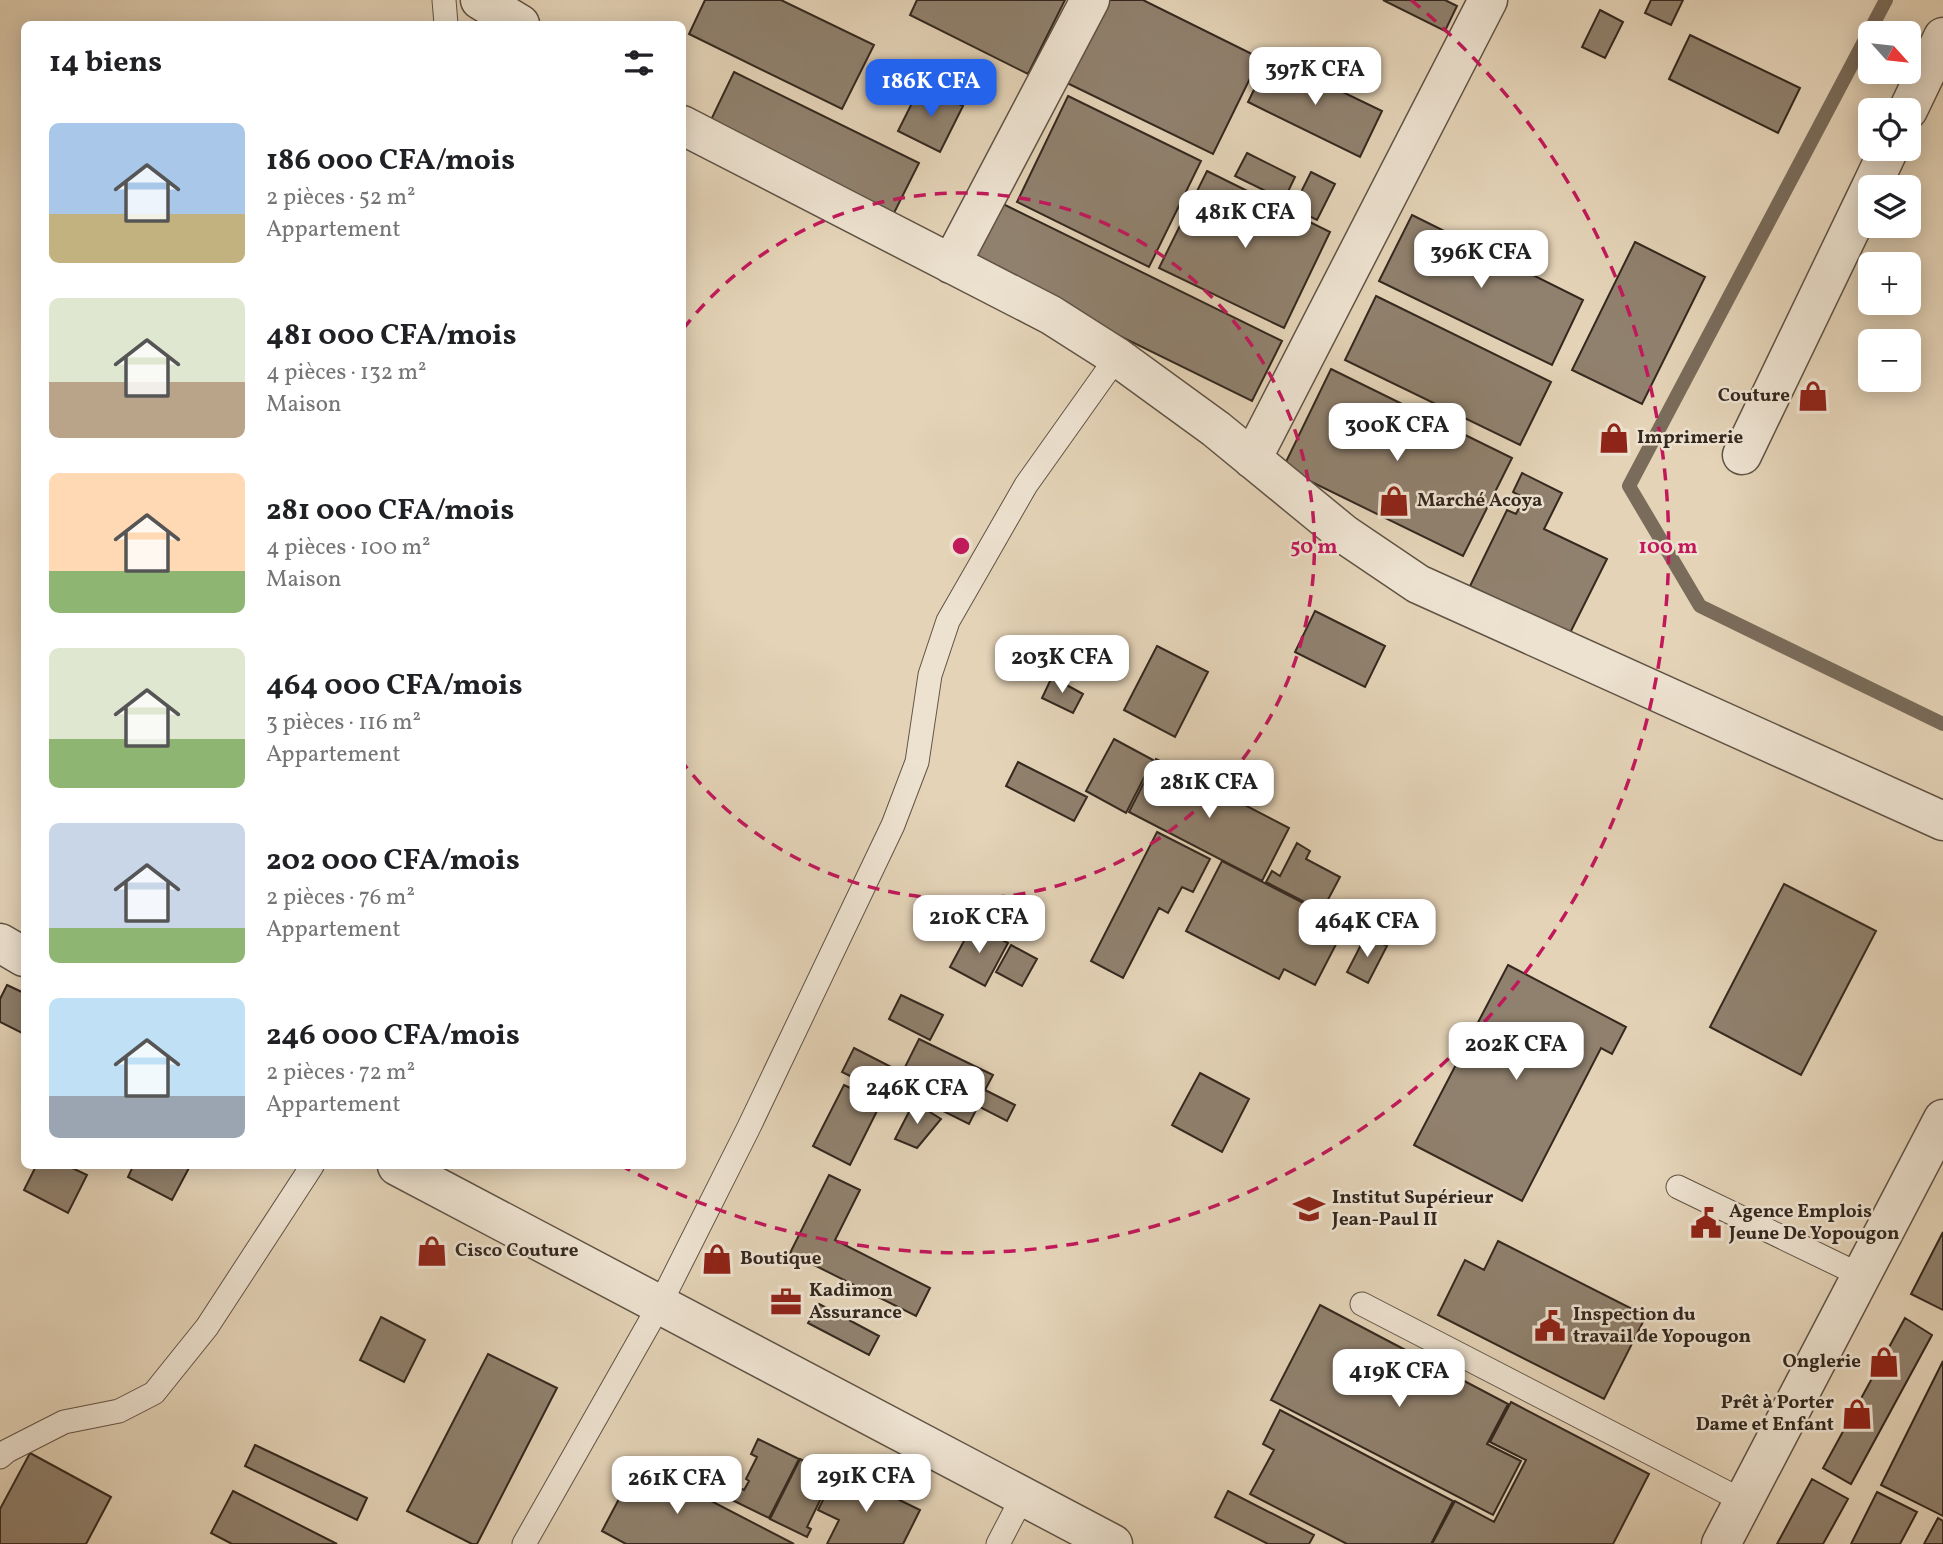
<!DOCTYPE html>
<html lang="fr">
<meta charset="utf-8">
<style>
:root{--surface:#fff;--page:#f2f2f2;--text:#202124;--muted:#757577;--accent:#2563eb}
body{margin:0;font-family:Vollkorn,serif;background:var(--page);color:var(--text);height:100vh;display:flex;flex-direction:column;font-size:26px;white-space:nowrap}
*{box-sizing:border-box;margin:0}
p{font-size:23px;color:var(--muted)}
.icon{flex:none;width:38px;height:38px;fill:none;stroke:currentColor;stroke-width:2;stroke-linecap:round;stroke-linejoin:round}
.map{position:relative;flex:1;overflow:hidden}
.side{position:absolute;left:21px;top:21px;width:665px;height:1148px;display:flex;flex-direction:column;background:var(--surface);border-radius:10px;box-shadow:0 4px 18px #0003}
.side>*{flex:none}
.needle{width:46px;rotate:117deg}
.tools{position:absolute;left:1858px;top:21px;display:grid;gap:14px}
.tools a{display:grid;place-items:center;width:63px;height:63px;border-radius:10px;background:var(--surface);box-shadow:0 4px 18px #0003;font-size:35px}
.price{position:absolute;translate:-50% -60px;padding:0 16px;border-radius:14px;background:#fff;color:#222;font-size:23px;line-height:46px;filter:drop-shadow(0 2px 4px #0008)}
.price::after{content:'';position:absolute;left:50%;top:42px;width:21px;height:16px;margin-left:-10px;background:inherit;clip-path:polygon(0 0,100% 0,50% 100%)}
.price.current{background:var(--accent);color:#fff}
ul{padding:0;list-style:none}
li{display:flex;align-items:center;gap:21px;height:175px;padding:0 28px}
li span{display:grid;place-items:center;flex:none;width:196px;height:140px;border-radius:10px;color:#555}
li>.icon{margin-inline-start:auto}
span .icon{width:84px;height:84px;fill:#fffc;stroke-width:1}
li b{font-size:30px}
h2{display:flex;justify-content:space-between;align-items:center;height:84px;padding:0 28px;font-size:30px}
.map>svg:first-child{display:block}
</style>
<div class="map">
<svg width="1943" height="1544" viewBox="0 0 1943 1544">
<rect width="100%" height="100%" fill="#e4d3b7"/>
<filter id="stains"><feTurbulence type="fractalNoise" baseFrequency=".00286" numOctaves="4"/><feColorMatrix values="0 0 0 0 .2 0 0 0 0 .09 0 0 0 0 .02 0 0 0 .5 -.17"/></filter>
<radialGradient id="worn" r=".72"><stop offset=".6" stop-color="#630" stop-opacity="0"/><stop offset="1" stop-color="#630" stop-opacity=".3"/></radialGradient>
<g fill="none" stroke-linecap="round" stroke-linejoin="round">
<path stroke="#7a6c5b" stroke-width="14" d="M 1886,0 L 1629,486 L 1700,606 L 1943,724"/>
</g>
<path fill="#90816e" stroke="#34281f" stroke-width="2" d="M 705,0 L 781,0 L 874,45 L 842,109 L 689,34 Z
M 917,0 L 1065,0 L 1028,74 L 910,15 Z
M 1108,0 L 1143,0 L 1260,58 L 1213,154 L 1067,83 Z
M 1383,0 L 1445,0 L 1457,6 L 1445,31 Z
M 1651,0 L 1683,0 L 1671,25 L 1645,13 Z
M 1600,10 L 1623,22 L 1605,58 L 1582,47 Z
M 1690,35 L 1800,88 L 1778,133 L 1669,79 Z
M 1270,57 L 1382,111 L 1360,157 L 1248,102 Z
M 734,72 L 919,163 L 893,215 L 709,124 Z
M 921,85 L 963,106 L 940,152 L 898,131 Z
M 1068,96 L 1201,161 L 1149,267 L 1017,202 Z
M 1247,153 L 1295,177 L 1284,200 L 1235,176 Z
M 1207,171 L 1330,232 L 1284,328 L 1159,268 Z
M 1311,172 L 1335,184 L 1317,220 L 1293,208 Z
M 995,200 L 1282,341 L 1252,401 L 965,260 Z
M 1412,215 L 1583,300 L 1552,365 L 1379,281 Z
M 1635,242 L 1705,277 L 1642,404 L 1572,370 Z
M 1376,296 L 1551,382 L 1520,445 L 1345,360 Z
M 1331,369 L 1512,458 L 1463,556 L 1283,468 Z
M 1522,473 L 1562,493 L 1544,529 L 1607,559 L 1569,635 L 1470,586 L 1507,510 L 1516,514 L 1524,498 L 1513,492 Z
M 1315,611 L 1385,646 L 1365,687 L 1295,652 Z
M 1157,646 L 1208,672 L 1175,737 L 1124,710 Z
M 1052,677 L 1083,694 L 1073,713 L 1042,698 Z
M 1114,739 L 1153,760 L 1126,813 L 1086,791 Z
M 1156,759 L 1289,828 L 1262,881 L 1129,812 Z
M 1018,762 L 1087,797 L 1074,821 L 1006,786 Z
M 1157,832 L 1210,859 L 1193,892 L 1182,887 L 1168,913 L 1159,908 L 1123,978 L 1091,961 Z
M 1297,843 L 1310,851 L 1306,859 L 1340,877 L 1322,911 L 1266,882 L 1272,871 L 1280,876 Z
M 1222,861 L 1346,925 L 1315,985 L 1284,969 L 1279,979 L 1186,931 Z
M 1784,884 L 1876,931 L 1801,1075 L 1710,1027 Z
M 973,924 L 1008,943 L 985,986 L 950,967 Z
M 1366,935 L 1387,946 L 1368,983 L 1347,972 Z
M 1011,945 L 1037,959 L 1022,986 L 996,972 Z
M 1508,965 L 1626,1027 L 1612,1054 L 1601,1048 L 1522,1201 L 1414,1145 Z
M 7,985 L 24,993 L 24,1034 L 0,1022 L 0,999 Z
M 901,995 L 943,1015 L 930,1040 L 889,1019 Z
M 919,1039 L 993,1075 L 985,1090 L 1015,1105 L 1007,1121 L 978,1106 L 969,1124 L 895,1087 Z
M 854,1048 L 899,1071 L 884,1101 L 869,1095 L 873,1087 L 842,1072 Z
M 1200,1073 L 1249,1099 L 1222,1152 L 1172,1125 Z
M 844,1085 L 881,1103 L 850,1165 L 813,1146 Z
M 914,1102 L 941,1119 L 917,1148 L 895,1139 Z
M 36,1166 L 68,1166 L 87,1175 L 68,1213 L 24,1190 Z
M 133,1166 L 190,1166 L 172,1200 L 128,1177 Z
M 829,1175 L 860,1190 L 835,1240 L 930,1288 L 916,1316 L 790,1253 Z
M 1943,1232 L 1943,1310 L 1911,1294 Z
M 1498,1241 L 1646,1316 L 1604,1399 L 1438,1315 L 1465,1260 L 1484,1270 Z
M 819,1304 L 879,1336 L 869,1355 L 808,1323 Z
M 1320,1305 L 1508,1404 L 1487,1444 L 1521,1461 L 1493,1515 L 1271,1400 Z
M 381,1317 L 425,1340 L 404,1382 L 360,1360 Z
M 1905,1318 L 1932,1335 L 1851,1484 L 1823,1468 Z
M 488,1354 L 557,1388 L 477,1544 L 472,1544 L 407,1511 Z
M 1943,1361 L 1943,1516 L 1881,1485 Z
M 1511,1402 L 1649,1474 L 1613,1544 L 1432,1544 L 1455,1501 L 1494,1522 L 1526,1460 L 1490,1442 Z
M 1280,1410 L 1453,1501 L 1431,1544 L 1347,1544 L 1250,1494 L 1274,1450 L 1263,1444 Z
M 758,1439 L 799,1459 L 769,1518 L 728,1498 L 735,1485 L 744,1490 L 749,1481 L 746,1479 L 757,1457 L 751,1454 Z
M 255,1445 L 367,1498 L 357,1520 L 245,1466 Z
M 30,1453 L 111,1497 L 86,1544 L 0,1544 L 0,1509 Z
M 800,1459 L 832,1476 L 807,1527 L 811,1529 L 807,1537 L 770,1519 Z
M 638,1463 L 794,1544 L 626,1544 L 602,1531 Z
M 838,1470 L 920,1510 L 903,1544 L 827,1544 L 839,1520 L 818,1510 Z
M 1812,1479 L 1848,1499 L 1823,1544 L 1777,1544 Z
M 233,1491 L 337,1544 L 232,1544 L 211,1533 Z
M 1228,1491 L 1314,1535 L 1309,1544 L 1268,1544 L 1215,1517 Z
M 1877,1492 L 1917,1512 L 1900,1544 L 1851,1544 Z
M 1938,1518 L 1943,1521 L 1943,1544 L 1924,1544 Z"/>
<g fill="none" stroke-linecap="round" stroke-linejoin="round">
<defs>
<path id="service" d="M 444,0 L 446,24
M 1678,1187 L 1860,1275
M 1362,1304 L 1743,1501
M 0,1457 L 7,1451 L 64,1422 L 119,1411 L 154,1393 L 207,1327 L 312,1166
M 524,1544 L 659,1306 L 748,1129 L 893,825 L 917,762 L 930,675 L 948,621 L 1026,485 L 1117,357
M 998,1544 L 1023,1496"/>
<path id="minor" d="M 480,0 L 520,24
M 1908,110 L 1943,37
M 682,125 L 1051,315 L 1117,357 L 1216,429 L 1344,534 L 1418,584 L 1943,821
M 1871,187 L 1889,149
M 951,264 L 1090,0
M 1742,455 L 1871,187
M 1252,459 L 1488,0
M 0,943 L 24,957
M 397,1166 L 1113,1544
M 1721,1544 L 1943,1119"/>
</defs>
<use href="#service" stroke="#605345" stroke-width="25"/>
<use href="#minor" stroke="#605345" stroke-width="41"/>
<use href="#service" stroke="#ede2d0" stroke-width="23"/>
<use href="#minor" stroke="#ede2d0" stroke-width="38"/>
</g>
<g fill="none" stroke="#c2185b" stroke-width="3.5" stroke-dasharray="12 9">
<path d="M683 329A353 353 0 1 1 683 763"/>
<path d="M1411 0A707 707 0 0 1 624 1167"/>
</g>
<defs>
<symbol id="shop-bare" viewBox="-9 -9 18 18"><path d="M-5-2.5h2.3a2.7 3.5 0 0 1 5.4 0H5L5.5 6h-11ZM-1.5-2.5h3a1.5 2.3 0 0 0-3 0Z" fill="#8f2418" stroke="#ede2d0" stroke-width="2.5" paint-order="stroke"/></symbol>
<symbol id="university-bare" viewBox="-9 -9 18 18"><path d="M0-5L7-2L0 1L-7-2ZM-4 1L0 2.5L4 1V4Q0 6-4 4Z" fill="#8f2418" stroke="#ede2d0" stroke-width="2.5" paint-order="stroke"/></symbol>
<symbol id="civic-bare" viewBox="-9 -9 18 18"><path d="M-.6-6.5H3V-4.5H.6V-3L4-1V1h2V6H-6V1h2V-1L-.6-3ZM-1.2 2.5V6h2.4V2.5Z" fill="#8f2418" stroke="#ede2d0" stroke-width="2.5" paint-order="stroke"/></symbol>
<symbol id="office-bare" viewBox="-9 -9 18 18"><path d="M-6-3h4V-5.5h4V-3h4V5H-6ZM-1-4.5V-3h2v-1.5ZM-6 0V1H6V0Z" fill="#8f2418" stroke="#ede2d0" stroke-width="2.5" paint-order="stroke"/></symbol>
</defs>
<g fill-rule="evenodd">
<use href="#shop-bare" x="1791" y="374" width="44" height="44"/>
<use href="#shop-bare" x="1592" y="416" width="44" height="44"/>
<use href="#shop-bare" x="1372" y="479" width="44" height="44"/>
<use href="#university-bare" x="1287" y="1187" width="44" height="44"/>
<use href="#civic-bare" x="1684" y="1201" width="44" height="44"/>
<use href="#shop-bare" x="410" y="1229" width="44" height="44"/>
<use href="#shop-bare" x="695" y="1237" width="44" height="44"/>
<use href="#office-bare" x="764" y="1280" width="44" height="44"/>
<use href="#civic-bare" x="1528" y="1304" width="44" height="44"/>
<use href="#shop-bare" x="1862" y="1340" width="44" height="44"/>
<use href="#shop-bare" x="1835" y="1392" width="44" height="44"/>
</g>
<g text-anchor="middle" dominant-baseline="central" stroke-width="5" stroke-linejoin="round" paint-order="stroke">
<g font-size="19" font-weight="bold" fill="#34281f" stroke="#ede2d0" text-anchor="start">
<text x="1790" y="396" text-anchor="end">Couture</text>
<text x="1637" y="438">Imprimerie</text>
<text x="1417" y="501">Marché Acoya</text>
<text x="1332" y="1198">Institut Supérieur<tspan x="1332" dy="22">Jean-Paul II</tspan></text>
<text x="1729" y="1212">Agence Emplois<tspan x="1729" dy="22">Jeune De Yopougon</tspan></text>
<text x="455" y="1251">Cisco Couture</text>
<text x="740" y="1259">Boutique</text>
<text x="809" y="1291">Kadimon<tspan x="809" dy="22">Assurance</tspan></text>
<text x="1573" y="1315">Inspection du<tspan x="1573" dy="22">travail de Yopougon</tspan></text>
<text x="1861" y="1362" text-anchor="end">Onglerie</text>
<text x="1834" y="1403" text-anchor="end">Prêt à Porter<tspan x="1834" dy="22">Dame et Enfant</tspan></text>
</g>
</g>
<circle cx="961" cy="546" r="10" fill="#c2185b" stroke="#ede2d0" stroke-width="3.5"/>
<g font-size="21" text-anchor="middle" font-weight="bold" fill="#c2185b" stroke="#ede2d0" stroke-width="5" stroke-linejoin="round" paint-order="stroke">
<text x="1314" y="553">50 m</text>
<text x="1668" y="553">100 m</text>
</g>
<rect width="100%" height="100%" filter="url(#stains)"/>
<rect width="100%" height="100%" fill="url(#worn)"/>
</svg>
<div class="tools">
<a><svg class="needle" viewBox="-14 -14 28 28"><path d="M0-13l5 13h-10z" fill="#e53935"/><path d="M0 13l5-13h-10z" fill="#757577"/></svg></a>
<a><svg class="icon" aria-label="locate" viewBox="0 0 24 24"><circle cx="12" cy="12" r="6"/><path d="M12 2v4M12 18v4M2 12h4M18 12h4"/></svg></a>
<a><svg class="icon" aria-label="layers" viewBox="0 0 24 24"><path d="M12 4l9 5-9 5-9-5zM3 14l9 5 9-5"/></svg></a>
<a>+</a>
<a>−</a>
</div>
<b class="price" style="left:1315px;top:107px">397K CFA</b>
<b class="price current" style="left:931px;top:119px">186K CFA</b>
<b class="price" style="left:1245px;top:250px">481K CFA</b>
<b class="price" style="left:1481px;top:290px">396K CFA</b>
<b class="price" style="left:1397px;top:463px">300K CFA</b>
<b class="price" style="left:1062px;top:695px">203K CFA</b>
<b class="price" style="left:1209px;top:820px">281K CFA</b>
<b class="price" style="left:979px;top:955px">210K CFA</b>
<b class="price" style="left:1367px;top:959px">464K CFA</b>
<b class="price" style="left:1516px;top:1082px">202K CFA</b>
<b class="price" style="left:917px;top:1126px">246K CFA</b>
<b class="price" style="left:1399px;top:1409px">419K CFA</b>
<b class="price" style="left:866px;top:1514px">291K CFA</b>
<b class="price" style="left:677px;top:1516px">261K CFA</b>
<section class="side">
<h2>14 biens<svg class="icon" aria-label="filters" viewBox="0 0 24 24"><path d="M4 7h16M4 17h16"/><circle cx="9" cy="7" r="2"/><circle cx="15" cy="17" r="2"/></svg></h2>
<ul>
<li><span style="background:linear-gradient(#a9c7e8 65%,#c2b280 0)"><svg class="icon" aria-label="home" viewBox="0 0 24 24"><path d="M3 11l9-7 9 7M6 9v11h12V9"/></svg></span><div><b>186 000 CFA/mois</b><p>2 pièces · 52 m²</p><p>Appartement</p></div></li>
<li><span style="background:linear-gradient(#dfe7d0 60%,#b9a48a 0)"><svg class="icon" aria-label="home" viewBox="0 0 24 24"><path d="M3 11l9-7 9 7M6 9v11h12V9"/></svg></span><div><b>481 000 CFA/mois</b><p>4 pièces · 132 m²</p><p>Maison</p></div></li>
<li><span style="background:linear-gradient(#ffd9b3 70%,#8fb573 0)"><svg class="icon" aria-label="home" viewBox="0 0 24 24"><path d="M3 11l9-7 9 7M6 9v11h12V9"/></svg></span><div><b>281 000 CFA/mois</b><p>4 pièces · 100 m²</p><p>Maison</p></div></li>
<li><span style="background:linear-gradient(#dfe7d0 65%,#8fb573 0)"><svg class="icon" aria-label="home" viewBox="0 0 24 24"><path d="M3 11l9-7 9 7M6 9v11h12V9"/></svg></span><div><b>464 000 CFA/mois</b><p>3 pièces · 116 m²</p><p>Appartement</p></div></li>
<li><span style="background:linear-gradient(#c9d6e8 75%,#8fb573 0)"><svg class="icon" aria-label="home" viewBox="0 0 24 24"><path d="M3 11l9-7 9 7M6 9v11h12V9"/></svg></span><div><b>202 000 CFA/mois</b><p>2 pièces · 76 m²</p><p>Appartement</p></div></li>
<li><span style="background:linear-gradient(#bfe0f5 70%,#9aa5b1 0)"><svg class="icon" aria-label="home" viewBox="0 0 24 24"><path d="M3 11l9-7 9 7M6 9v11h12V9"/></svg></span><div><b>246 000 CFA/mois</b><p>2 pièces · 72 m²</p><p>Appartement</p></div></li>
</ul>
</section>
</div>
